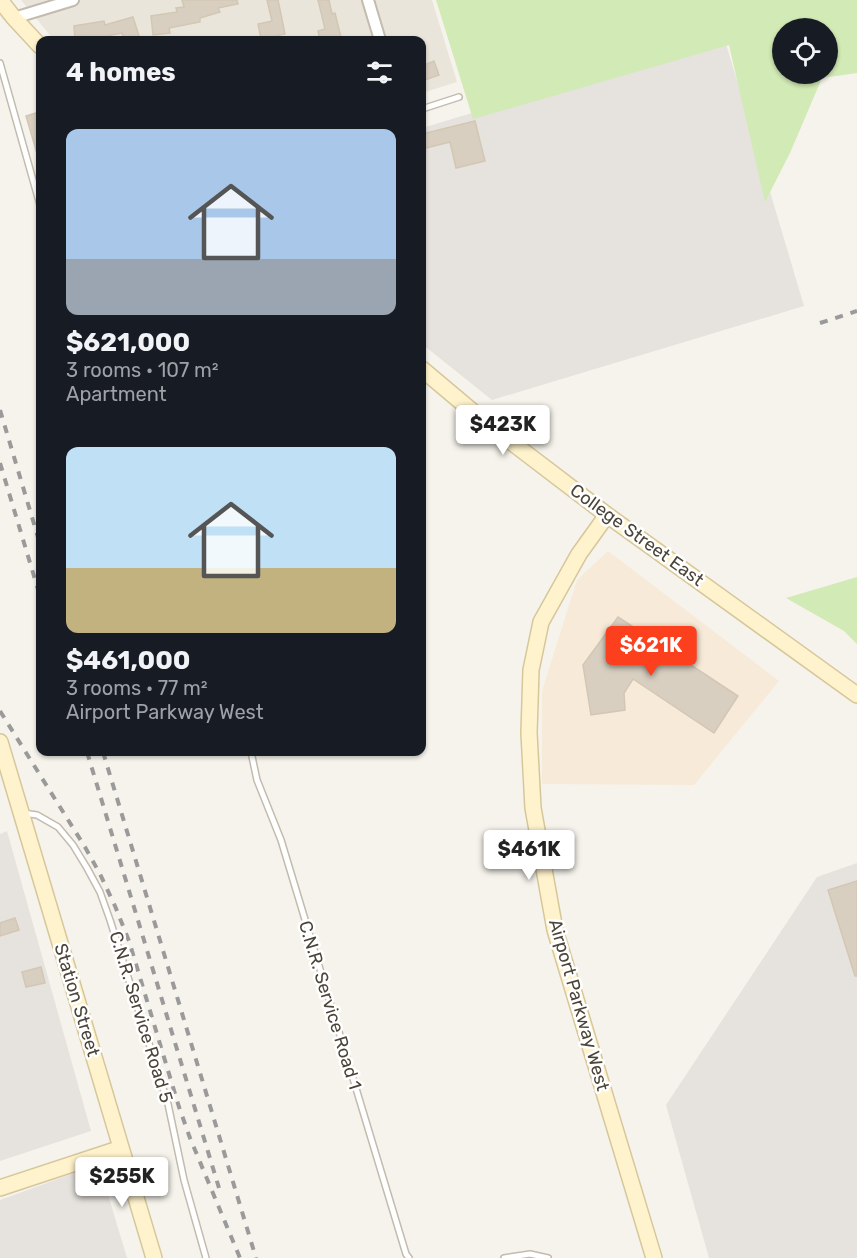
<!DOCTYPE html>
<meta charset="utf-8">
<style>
:root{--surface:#171b24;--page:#242831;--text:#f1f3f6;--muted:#9ea1a6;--accent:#fc3f1d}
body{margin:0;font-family:Rubik,sans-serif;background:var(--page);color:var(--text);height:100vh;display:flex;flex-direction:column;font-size:22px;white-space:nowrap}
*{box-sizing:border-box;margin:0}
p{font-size:20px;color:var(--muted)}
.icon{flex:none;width:33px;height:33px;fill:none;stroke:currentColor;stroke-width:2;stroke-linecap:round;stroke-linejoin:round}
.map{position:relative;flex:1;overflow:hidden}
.side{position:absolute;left:36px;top:36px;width:390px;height:720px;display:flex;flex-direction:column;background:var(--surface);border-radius:12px;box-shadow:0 2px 4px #0004}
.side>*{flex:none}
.tools{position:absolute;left:772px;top:18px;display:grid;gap:12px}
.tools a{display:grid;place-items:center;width:66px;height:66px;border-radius:50%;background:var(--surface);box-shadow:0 2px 4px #0004;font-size:30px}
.price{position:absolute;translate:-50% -51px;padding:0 14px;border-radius:6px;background:#fff;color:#222;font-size:20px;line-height:39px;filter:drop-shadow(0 2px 3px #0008)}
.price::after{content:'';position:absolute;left:50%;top:36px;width:18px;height:14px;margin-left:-9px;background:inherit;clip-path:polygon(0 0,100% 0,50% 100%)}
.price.selected{background:var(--accent);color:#fff}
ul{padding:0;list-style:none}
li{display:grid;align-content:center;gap:12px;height:318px;padding:0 30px}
li span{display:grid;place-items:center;height:186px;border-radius:12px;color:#555}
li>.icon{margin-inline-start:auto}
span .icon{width:108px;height:108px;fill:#fffc;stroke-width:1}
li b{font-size:26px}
h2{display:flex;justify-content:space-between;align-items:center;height:72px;padding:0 30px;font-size:26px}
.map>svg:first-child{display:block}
</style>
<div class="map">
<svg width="857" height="1258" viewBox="0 0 857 1258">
<rect width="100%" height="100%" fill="#f6f3ec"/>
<path fill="#eae5da" d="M 21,0 L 432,0 L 457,82 L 422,93 L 422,40 L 54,40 Z"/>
<path fill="#f7ead8" d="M 608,551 L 779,681 L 694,785 L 542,784 L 542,691 L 577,580 Z"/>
<path fill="#e6e2dd" d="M 724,37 L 804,306 L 492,400 L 422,344 L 422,128 Z
M 7,831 L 91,1131 L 0,1161 L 0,834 Z
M 857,863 L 857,1258 L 709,1258 L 666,1105 L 817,877 Z
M 99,1164 L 127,1258 L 0,1258 L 0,1200 Z"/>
<path fill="#d2eab5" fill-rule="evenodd" d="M 436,0 L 857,0 L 857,73 L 822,78 L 790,153 L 765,202 L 729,45 L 473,119 ZM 783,28 L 828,28 L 828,74 L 783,74 Z
M 857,577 L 857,644 L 844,631 L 786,598 Z"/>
<path fill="#d8cfc1" stroke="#d3c7b4" stroke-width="1.5" d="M 182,0 L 237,0 L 238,4 L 218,8 L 220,12 L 200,18 L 200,22 L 169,28 L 170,33 L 153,35 L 151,16 L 177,12 L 176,8 L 184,7 Z
M 267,0 L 278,0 L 285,34 L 261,39 L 258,24 L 272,21 Z
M 318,0 L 329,0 L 332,14 L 335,13 L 341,37 L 327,40 L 320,40 L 318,31 L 325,29 Z
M 133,17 L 140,39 L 133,40 L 124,40 L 122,33 L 86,40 L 75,40 L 74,26 L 104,21 L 105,25 Z
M 434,61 L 439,75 L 422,81 L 422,66 Z
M 39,112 L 40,120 L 40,156 L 38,157 L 26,116 Z
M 475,121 L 485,161 L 456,168 L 450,142 L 422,149 L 422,134 Z
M 618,617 L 738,696 L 714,733 L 633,679 L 624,693 L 625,710 L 591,715 L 583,665 Z
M 857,881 L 857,976 L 855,976 L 828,890 Z
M 15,918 L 19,930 L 0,936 L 0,923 Z
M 41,967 L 45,983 L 26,987 L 22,972 Z"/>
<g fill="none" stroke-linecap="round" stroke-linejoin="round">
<defs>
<path id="lane" d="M 0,63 L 40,205
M 422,109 L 459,97
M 251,752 L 257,780 L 281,840 L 406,1254 L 409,1258
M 23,813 L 37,815 L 58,827 L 73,845 L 87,868 L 100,892 L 110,920 L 168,1104 L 184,1180 L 206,1258
M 504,1258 L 530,1254 L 548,1258"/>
<path id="street" d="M 368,0 L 380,40
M 14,18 L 73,0"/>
<path id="secondary" d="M 0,0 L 14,18 L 40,46
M 422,369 L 485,422 L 607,515 L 857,695
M 607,515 L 579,554 L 541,622 L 531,670 L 529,733 L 533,808 L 555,930 L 654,1258
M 0,742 L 154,1258
M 0,1188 L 121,1148"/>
</defs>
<use href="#lane" stroke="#c2bbae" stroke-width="8"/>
<use href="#street" stroke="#c2bbae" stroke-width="14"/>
<use href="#secondary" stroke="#d6c79b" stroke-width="18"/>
<use href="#lane" stroke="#fff" stroke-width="5"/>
<use href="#street" stroke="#fff" stroke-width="10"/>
<use href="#secondary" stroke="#fff3cd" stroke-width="15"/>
<path stroke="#9a9a9a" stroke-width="4" stroke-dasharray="8 8" stroke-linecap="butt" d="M 820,323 L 857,311
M 0,410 L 40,544
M 0,463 L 40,596
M 0,711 L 85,847 L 100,874 L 115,906 L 129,941 L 179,1107 L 190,1138 L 240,1258
M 87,752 L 219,1188
M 103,752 L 256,1258"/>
</g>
<g text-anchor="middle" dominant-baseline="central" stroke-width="5" stroke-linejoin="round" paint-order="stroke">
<g font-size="18" fill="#4b4439" stroke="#fff">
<text transform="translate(637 535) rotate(36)">College Street East</text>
<text transform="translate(77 1000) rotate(73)">Station Street</text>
<text transform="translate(330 1005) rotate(73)">C.N.R. Service Road 1</text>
<text transform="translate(579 1005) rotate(74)">Airport Parkway West</text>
<text transform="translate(141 1017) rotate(73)">C.N.R. Service Road 5</text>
</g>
</g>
</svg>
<div class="tools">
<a><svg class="icon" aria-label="locate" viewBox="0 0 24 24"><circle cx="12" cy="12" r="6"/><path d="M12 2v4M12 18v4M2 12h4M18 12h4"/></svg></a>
</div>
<b class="price" style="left:503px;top:456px">$423K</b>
<b class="price selected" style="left:651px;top:677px">$621K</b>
<b class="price" style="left:529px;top:881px">$461K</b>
<b class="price" style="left:122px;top:1208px">$255K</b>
<section class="side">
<h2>4 homes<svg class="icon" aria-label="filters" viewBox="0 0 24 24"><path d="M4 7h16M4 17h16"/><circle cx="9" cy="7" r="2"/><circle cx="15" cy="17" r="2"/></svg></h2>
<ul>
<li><span style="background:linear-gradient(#a9c7e8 70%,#9aa5b1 0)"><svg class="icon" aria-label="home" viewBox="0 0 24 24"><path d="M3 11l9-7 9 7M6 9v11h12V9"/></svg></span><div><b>$621,000</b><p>3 rooms · 107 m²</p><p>Apartment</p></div></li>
<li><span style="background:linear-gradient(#bfe0f5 65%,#c2b280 0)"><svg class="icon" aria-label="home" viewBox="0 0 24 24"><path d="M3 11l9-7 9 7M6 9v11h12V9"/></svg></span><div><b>$461,000</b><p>3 rooms · 77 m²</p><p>Airport Parkway West</p></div></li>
</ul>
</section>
</div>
